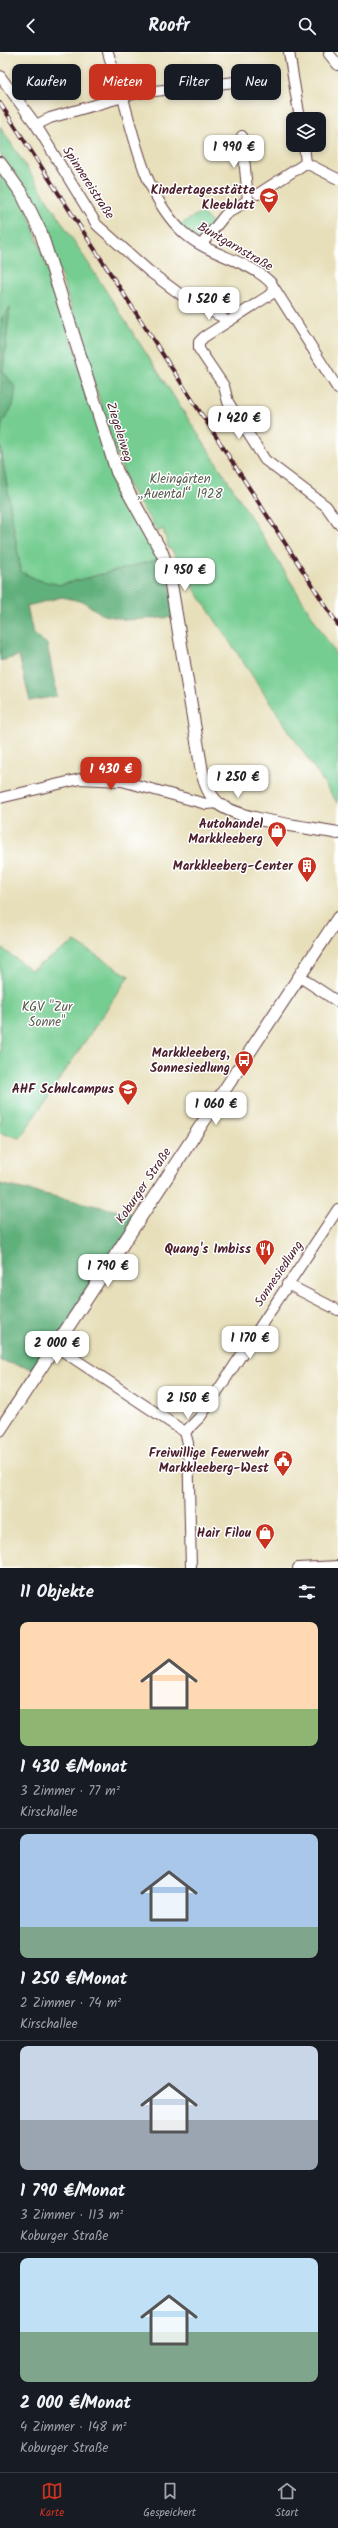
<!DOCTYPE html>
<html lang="de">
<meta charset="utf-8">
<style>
:root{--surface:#171b24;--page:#20242c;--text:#f1f3f6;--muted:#9ea1a6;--line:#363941;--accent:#c8321e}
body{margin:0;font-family:Kalam,sans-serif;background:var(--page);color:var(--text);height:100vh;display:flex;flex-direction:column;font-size:15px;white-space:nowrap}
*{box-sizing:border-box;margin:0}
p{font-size:13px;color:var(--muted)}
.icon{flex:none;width:22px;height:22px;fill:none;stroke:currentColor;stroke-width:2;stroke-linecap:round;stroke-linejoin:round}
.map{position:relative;height:1516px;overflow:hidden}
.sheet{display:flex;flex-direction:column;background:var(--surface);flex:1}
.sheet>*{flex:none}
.hud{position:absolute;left:12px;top:12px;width:314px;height:36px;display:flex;gap:8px}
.buttons{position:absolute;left:286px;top:60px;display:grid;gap:8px}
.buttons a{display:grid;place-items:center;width:40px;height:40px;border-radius:8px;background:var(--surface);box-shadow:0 2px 6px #0003;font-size:20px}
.price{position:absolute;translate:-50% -34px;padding:0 9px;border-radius:8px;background:#fff;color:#222;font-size:13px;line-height:26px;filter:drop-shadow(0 1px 2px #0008)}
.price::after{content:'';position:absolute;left:50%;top:24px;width:12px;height:9px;margin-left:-6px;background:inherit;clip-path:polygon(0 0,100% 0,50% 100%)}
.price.selected{background:var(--accent);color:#fff}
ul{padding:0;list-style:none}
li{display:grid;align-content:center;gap:8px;height:212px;padding:0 20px}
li+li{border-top:1px solid var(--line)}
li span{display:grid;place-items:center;height:124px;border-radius:8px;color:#555}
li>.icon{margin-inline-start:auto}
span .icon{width:72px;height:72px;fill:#fffc;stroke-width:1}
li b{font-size:17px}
h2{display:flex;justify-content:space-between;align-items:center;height:48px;padding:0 20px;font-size:17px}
.chip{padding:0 14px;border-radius:8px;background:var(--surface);box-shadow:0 2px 6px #0003;font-size:14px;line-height:36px}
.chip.selected{background:var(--accent);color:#fff}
header{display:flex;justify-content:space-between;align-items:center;height:52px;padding:0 20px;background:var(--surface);font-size:18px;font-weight:600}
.menu{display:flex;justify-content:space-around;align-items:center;height:56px;border-top:1px solid var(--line);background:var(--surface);font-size:11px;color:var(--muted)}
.menu a{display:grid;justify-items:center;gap:2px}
.menu .selected{color:var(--accent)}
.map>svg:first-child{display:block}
</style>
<header><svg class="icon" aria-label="back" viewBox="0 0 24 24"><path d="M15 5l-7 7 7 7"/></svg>Roofr<svg class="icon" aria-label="search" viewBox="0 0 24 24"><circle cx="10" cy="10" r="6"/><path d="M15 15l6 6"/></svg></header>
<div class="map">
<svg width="338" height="1516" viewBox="0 0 338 1516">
<rect width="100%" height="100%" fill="#fff"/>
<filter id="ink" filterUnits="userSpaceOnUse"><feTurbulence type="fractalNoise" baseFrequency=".025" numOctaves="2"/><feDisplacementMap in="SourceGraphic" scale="8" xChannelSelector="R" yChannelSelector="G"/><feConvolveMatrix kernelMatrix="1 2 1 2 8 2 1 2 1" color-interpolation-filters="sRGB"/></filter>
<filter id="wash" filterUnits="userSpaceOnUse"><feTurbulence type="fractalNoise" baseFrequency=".012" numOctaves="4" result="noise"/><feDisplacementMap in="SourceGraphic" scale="16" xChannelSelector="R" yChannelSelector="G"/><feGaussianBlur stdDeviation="0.9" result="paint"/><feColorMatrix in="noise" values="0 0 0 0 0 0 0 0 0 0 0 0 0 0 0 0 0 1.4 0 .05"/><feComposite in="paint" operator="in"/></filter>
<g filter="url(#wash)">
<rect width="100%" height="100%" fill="#e7dfba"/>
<path fill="#76cd92" stroke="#60765e" d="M 0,74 L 232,435 L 338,606 L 338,752 L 185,523 L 172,498 L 169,497 L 163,477 L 158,480 L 129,435 L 112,389 L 45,172 L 25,135 L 0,102 Z
M 0,111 L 22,142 L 117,420 L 164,506 L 60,533 L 38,528 L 21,520 L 0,391 L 2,371 L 13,354 L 3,319 L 10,256 L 0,269 Z
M 201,160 L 216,175 L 202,192 L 178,174 Z
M 75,890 L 129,924 L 20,1086 L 0,1081 L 0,895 L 31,918 Z"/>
<path fill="#60b07c" stroke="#556854" d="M 10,255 L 3,319 L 16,336 L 13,354 L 2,371 L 0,383 L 0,269 Z
M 0,391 L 21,520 L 38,528 L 60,533 L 164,506 L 177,565 L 127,568 L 103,563 L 84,550 L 62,545 L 27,554 L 33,582 L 47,592 L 57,644 L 30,649 L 19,604 L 0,609 Z
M 0,1132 L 141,1164 L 39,1318 L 0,1309 Z"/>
</g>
<g filter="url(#ink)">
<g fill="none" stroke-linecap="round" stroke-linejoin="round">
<defs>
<path id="minor" d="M 108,0 C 112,16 118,31 123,46 C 136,93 147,148 185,182 C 210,204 249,208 271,231 L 338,337
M 289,0 L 300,67
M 329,2 L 338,13
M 0,24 L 36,73 L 97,173 L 150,220 L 188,248 L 222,265 L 226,270
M 36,73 L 50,66 L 137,41 L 235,30
M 304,93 L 306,111 L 338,127
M 258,142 L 306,111
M 202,192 L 225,163 L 248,148 L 242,84
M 276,239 L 204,285 L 199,290 L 199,297 L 224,334 L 228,350 L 265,408 L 326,454 L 338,471
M 0,746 L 80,727 L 122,729 L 206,752 L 219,751
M 300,925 L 338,950
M 287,1232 L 338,1258
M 55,1294 L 185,1380 L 188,1391 L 191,1516
M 185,1380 L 201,1364 L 338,1157
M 298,1516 L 338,1514"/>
<path id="major" d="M 0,111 L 22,142 L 41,181 L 117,420 L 162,501 L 169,520 L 202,720 C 205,731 209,744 219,752 C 242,769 308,775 338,781
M 0,1378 L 338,866"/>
</defs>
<use href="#minor" stroke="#623c40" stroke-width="12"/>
<use href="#major" stroke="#623c40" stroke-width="14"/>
<use href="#minor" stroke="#fff" stroke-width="10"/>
<use href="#major" stroke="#fff" stroke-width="12"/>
<defs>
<path id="rail" d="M 0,51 L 338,573"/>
</defs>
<use href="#rail" stroke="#4a1f2b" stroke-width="4"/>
<use href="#rail" stroke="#fff" stroke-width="2.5" stroke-dasharray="8" stroke-linecap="butt"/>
</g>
</g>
<defs>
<symbol id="school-pin" viewBox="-11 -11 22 30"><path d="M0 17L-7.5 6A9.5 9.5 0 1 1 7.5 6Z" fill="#c8321e" stroke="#fff"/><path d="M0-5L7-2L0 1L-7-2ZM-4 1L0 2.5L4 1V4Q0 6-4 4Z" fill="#fff"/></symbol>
<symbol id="shop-pin" viewBox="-11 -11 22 30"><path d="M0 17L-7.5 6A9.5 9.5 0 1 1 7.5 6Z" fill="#c8321e" stroke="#fff"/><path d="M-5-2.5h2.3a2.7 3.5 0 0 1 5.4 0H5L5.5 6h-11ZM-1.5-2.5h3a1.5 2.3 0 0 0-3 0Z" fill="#fff"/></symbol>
<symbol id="building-pin" viewBox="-11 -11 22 30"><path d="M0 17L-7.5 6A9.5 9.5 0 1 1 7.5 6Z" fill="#c8321e" stroke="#fff"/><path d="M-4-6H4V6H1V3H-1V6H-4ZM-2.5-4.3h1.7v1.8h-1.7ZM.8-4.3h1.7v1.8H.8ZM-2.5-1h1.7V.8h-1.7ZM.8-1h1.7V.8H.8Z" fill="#fff"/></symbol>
<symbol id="bus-pin" viewBox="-11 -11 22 30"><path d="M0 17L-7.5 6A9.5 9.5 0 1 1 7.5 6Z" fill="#c8321e" stroke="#fff"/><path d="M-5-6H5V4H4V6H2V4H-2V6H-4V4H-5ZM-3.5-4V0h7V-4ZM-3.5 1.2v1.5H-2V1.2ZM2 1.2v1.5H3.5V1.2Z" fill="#fff"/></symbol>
<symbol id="restaurant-pin" viewBox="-11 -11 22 30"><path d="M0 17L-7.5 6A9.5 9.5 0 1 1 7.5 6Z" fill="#c8321e" stroke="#fff"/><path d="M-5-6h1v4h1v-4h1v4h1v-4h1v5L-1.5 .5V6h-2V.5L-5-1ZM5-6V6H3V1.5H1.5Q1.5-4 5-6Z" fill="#fff"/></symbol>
<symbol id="civic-pin" viewBox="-11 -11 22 30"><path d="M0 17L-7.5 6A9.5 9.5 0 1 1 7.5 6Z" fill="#c8321e" stroke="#fff"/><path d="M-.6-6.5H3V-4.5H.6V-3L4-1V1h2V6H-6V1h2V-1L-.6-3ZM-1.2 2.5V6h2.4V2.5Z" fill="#fff"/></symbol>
</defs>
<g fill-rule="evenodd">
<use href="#school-pin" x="258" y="134" width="22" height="30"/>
<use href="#shop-pin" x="266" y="768" width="22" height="30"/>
<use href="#building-pin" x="296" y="803" width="22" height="30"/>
<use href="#bus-pin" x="233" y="997" width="22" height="30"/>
<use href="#school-pin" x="117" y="1026" width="22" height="30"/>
<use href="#restaurant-pin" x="254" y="1186" width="22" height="30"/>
<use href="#civic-pin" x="272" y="1397" width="22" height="30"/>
<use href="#shop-pin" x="254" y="1470" width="22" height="30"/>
</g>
<g text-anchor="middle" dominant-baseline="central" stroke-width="3" stroke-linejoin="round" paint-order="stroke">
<g font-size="13" fill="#4a1f2b" stroke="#fff">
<text transform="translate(88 131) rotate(57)">Spinnereistraße</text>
<text transform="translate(235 195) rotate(30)">Buntgarnstraße</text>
<text transform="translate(119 380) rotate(73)">Ziegeleiweg</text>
<text transform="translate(144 1134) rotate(-56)">Koburger Straße</text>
<text transform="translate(279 1222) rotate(-56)">Sonnesiedlung</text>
</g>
<g font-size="13" font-weight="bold" fill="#4a1f2b" stroke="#fff" text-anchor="end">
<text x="255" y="138">Kindertagesstätte<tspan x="255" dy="15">Kleeblatt</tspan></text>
<text x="263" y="772">Autohandel<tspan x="263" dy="15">Markkleeberg</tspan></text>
<text x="293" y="814">Markkleeberg-Center</text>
<text x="230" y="1001">Markkleeberg,<tspan x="230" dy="15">Sonnesiedlung</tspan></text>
<text x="114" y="1037">AHF Schulcampus</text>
<text x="251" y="1197">Quang's Imbiss</text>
<text x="269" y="1401">Freiwillige Feuerwehr<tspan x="269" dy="15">Markkleeberg-West</tspan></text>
<text x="251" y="1481">Hair Filou</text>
</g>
<g font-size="13" fill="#595c4f" stroke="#fff">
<text x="180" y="427">Kleingärten<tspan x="180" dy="15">„Auental“ 1928</tspan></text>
<text x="47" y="955">KGV "Zur<tspan x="47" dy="15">Sonne"</tspan></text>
</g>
</g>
</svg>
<div class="buttons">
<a><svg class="icon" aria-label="layers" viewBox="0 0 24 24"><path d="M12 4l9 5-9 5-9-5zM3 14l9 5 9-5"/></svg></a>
</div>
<b class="price" style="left:234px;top:117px">1 990 €</b>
<b class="price" style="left:209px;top:269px">1 520 €</b>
<b class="price" style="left:239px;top:388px">1 420 €</b>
<b class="price" style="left:185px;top:540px">1 950 €</b>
<b class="price selected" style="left:111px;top:739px">1 430 €</b>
<b class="price" style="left:238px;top:747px">1 250 €</b>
<b class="price" style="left:216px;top:1074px">1 060 €</b>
<b class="price" style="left:108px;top:1236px">1 790 €</b>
<b class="price" style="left:250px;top:1308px">1 170 €</b>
<b class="price" style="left:57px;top:1313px">2 000 €</b>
<b class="price" style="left:188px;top:1368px">2 150 €</b>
<div class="hud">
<a class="chip">Kaufen</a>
<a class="chip selected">Mieten</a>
<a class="chip">Filter</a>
<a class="chip">Neu</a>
</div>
</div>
<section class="sheet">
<h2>11 Objekte<svg class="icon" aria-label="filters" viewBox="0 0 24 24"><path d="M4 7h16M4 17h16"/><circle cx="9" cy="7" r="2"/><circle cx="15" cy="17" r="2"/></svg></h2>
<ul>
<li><span style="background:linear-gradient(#ffd9b3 70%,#8fb573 0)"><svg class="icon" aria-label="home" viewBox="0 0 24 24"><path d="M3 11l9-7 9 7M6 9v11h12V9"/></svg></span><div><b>1 430 €/Monat</b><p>3 Zimmer · 77 m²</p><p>Kirschallee</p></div></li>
<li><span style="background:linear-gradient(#a9c7e8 75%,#7fa58c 0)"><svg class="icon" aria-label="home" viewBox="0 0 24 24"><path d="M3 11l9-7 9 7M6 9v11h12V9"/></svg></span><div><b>1 250 €/Monat</b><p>2 Zimmer · 74 m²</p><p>Kirschallee</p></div></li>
<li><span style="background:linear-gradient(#c9d6e8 60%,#9aa5b1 0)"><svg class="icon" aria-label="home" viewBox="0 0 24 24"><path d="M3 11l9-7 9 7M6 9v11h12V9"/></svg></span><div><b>1 790 €/Monat</b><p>3 Zimmer · 113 m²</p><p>Koburger Straße</p></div></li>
<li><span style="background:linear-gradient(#bfe0f5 60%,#7fa58c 0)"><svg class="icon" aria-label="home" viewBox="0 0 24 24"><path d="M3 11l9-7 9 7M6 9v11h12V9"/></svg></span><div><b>2 000 €/Monat</b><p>4 Zimmer · 148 m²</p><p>Koburger Straße</p></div></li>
</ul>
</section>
<nav class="menu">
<a class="selected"><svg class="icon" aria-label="map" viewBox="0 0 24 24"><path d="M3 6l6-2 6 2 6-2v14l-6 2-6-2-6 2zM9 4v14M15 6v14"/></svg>Karte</a>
<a><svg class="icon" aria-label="saved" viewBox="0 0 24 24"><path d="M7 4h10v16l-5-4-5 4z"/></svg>Gespeichert</a>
<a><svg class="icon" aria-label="home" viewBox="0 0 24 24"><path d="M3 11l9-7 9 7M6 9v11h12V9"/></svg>Start</a>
</nav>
